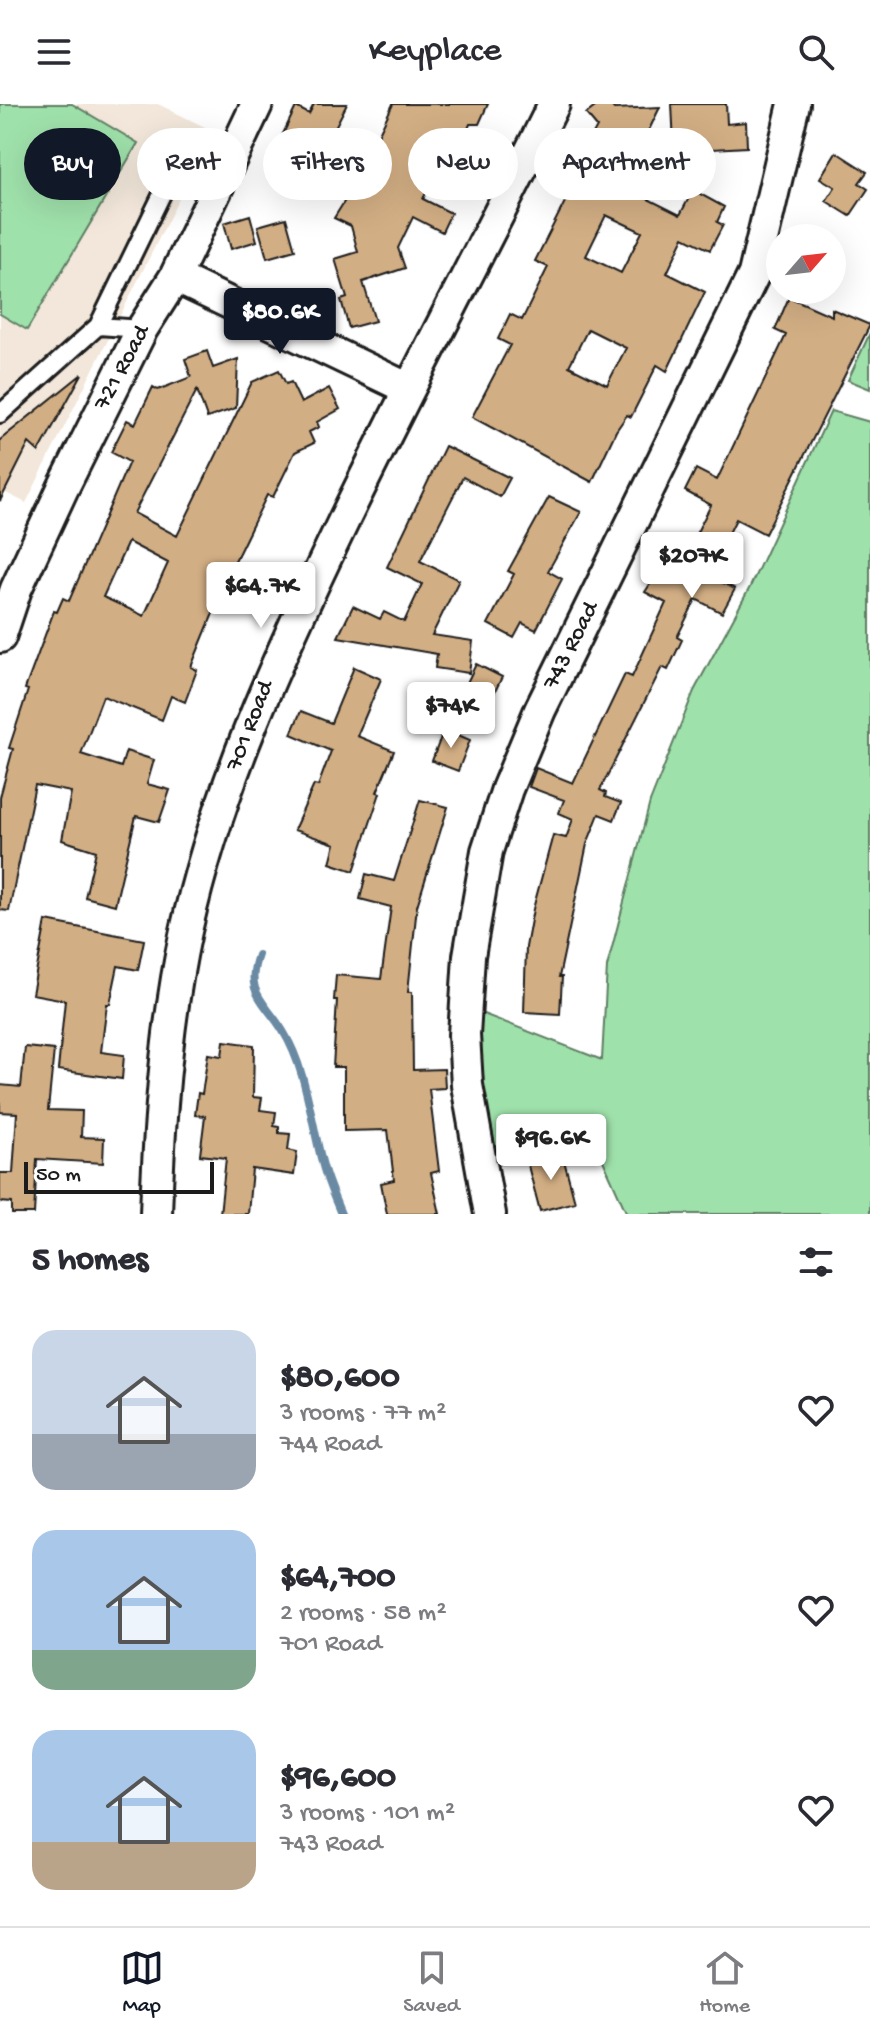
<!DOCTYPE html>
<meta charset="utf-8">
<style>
:root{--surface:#fff;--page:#f7f7f7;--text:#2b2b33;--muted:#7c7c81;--line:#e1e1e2;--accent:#111827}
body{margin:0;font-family:"Gochi Hand",sans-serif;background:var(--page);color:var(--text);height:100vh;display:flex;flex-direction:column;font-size:30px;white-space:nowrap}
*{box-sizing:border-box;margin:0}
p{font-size:26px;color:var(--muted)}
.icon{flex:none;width:44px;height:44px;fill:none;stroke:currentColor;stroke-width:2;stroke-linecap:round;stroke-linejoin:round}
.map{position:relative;height:1110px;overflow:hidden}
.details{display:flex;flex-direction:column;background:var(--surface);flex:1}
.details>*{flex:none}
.guide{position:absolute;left:24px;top:24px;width:822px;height:72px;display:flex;gap:16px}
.needle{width:52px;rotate:62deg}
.fabs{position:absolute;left:766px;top:120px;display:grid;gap:16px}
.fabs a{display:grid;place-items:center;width:80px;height:80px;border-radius:50%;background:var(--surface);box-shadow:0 8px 32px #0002;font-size:40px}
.scale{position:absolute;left:24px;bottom:20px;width:190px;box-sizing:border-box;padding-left:8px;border:4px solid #1c1c1c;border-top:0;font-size:22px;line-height:28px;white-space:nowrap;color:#1c1c1c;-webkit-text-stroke:6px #fff;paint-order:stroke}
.price{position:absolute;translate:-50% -68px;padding:0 18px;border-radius:8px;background:#fff;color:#222;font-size:26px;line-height:52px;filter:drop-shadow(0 2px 4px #0008)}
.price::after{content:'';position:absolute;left:50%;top:48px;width:24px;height:18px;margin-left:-12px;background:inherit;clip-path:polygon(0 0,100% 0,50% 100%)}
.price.current{background:var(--accent);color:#fff}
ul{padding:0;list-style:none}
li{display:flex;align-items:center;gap:24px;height:200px;padding:0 32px}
li span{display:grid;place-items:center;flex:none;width:224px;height:160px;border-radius:24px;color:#555}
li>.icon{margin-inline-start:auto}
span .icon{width:96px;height:96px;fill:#fffc;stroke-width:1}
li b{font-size:34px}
h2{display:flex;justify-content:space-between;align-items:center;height:96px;padding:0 32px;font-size:34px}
.pill{padding:0 28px;border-radius:36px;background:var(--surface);box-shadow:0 8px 32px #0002;font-size:28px;line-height:72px}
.pill.current{background:var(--accent);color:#fff}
header{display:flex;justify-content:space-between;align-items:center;height:104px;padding:0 32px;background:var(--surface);font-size:36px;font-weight:600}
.dock{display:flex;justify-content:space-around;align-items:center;height:112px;border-top:2px solid var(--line);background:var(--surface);font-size:22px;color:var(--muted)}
.dock a{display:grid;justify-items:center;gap:4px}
.dock .current{color:var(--accent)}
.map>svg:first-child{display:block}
</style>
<header><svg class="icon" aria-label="menu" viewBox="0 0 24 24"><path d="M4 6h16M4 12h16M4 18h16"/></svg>Keyplace<svg class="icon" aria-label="search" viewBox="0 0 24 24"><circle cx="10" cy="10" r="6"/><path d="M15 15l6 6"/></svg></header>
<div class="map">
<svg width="870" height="1110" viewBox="0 0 870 1110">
<rect width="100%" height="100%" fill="#fff"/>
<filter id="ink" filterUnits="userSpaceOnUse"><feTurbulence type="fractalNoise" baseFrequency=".0125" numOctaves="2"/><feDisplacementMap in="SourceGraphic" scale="16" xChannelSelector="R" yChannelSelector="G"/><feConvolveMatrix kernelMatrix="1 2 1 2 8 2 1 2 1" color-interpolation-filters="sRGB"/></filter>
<g filter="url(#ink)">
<path fill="#f2e7da" d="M 0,0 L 158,0 L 213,27 L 26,399 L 0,386 Z"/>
<path fill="#9fe1ab" stroke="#5e7e64" stroke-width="2" d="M 0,0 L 72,0 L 138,39 L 27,226 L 0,210 Z
M 870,229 L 870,285 L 848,276 Z
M 831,307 L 870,318 L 870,1110 L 627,1110 L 593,1034 L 482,1065 L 468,904 L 602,956 L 607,863 L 650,698 L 694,587 L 750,483 Z"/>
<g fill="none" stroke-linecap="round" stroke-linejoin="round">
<path stroke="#6b8aa3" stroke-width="8" d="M 258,851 C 244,890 265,897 283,927 C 306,964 311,1016 322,1058 C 326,1075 334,1093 341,1110"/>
</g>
<path fill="#d2ae84" stroke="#1c1c1c" stroke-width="2" fill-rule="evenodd" d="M 314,0 L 347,0 L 321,51 L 360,69 L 393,0 L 488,0 L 479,20 L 470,20 L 460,44 L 451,39 L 423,95 L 451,109 L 442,128 L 413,113 L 398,144 L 405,164 L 363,178 L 375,217 L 349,224 L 341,196 L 347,194 L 335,155 L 358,148 L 351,122 L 334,114 L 349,90 L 311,72 L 305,86 L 265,67 L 296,3 L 309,10 Z
M 599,0 L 610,0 L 614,5 L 660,3 L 636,53 L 630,54 L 635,56 L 622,82 L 680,111 L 693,86 L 724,103 L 717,118 L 723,121 L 710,146 L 684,133 L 667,169 L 705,188 L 667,267 L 657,261 L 631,313 L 627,311 L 616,327 L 592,378 L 472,313 L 510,241 L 498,235 L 510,210 L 522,216 L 548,163 L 535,157 L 574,80 L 552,68 L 564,45 L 581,53 L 597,23 L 586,10 ZM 606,111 L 642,128 L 621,169 L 586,152 ZM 588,225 L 626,244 L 607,281 L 569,262 Z
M 672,0 L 726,0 L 727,20 L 746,18 L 747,43 L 694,46 L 693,40 L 674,41 Z
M 836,48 L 867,68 L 859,79 L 868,85 L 850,112 L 826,97 L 835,83 L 820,74 Z
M 250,111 L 257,137 L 231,145 L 224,119 Z
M 286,114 L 295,146 L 267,154 L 258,122 Z
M 789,193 L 832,212 L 832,205 L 870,221 L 765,430 L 736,415 L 708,471 L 735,485 L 722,509 L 696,495 L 677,533 L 682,536 L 668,566 L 662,563 L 600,686 L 606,689 L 605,693 L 621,699 L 614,716 L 599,710 L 587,740 L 559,873 L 562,873 L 560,910 L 524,908 L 526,843 L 533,805 L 553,731 L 566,734 L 573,715 L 559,709 L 564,696 L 529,683 L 536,664 L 573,679 L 625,570 L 632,573 L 666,499 L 645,488 L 667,454 L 680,461 L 711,401 L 685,387 L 696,365 L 717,376 L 786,231 L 775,226 Z
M 207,247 L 213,264 L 238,255 L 236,304 L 207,314 L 197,286 L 134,409 L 177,432 L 252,278 L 279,266 L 286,280 L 291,278 L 301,299 L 329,284 L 340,305 L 317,318 L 319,323 L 309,328 L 314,339 L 295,348 L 273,393 L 267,391 L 232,463 L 191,563 L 197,566 L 185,598 L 171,592 L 162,616 L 103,592 L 81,650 L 121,663 L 126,647 L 154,656 L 147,680 L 170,686 L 159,718 L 136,712 L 115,801 L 85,793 L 96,747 L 62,736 L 71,688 L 35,681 L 9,807 L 0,806 L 0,693 L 13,645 L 9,644 L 28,586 L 25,585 L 54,507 L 57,508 L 63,494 L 69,497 L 129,358 L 111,348 L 127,316 L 135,320 L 153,283 L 158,286 L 191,273 L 185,255 ZM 128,438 L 168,459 L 144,512 L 103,493 Z
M 82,270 L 39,348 L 29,339 L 0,397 L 0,336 Z
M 445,342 L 510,374 L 500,393 L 463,373 L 420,457 L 459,476 L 432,531 L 473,537 L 469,569 L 435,564 L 437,550 L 338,533 L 353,502 L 380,515 L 384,508 L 404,518 L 422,480 L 387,463 Z
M 549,393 L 581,408 L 548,467 L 562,475 L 536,526 L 522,519 L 514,534 L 488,520 L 514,470 L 508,467 Z
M 476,560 L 502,573 L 487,604 L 461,591 Z
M 354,563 L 381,575 L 357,632 L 394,647 L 377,688 L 380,689 L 354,767 L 330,759 L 335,740 L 294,726 L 314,681 L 318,682 L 331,647 L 291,630 L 301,607 L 331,619 Z
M 444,625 L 470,636 L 458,667 L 432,657 Z
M 420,696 L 448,703 L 417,802 L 408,888 L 412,888 L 413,966 L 444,965 L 445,984 L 429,985 L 439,1067 L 431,1069 L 440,1110 L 387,1110 L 381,1079 L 394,1076 L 388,1026 L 344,1027 L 344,963 L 333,963 L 337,896 L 334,896 L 336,871 L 381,875 L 391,803 L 360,795 L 366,770 L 394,777 Z
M 46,817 L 144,836 L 138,866 L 118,862 L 110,900 L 107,900 L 101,948 L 124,951 L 122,975 L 58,966 L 65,896 L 32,890 Z
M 224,937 L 254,941 L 253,993 L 262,994 L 260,1006 L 276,1008 L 274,1022 L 279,1023 L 279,1029 L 290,1030 L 288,1046 L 297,1048 L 294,1071 L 252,1065 L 248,1110 L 220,1110 L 226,1054 L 200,1051 L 205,1012 L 195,1011 L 198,989 L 202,990 L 208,950 L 222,952 Z
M 25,943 L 54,946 L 48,1006 L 82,1007 L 81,1033 L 104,1034 L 103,1059 L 37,1055 L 34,1110 L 12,1110 L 12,1099 L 0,1098 L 0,1069 L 13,1069 L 17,1009 L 0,1008 L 0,981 L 21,983 Z
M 562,1049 L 575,1098 L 540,1107 L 527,1058 Z"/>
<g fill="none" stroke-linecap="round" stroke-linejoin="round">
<defs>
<path id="lane" d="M 98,222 L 164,86 L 188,73 L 217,81
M 0,310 L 98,222 L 142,225"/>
<path id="street" d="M 175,173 L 409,285
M 0,533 L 16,485 L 63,384 L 142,225 L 175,173 L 257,0
M 156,1110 C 159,1016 166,919 186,827 C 218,682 280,549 344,416 C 412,276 485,139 554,0
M 490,1110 L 467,981 L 464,931 L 469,852 L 487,747 L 507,685 L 540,606 L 754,170 L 794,0"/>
</defs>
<use href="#lane" stroke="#1c1c1c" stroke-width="22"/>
<use href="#street" stroke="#1c1c1c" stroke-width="36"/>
<use href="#lane" stroke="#fff" stroke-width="16"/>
<use href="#street" stroke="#fff" stroke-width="30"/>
</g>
</g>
<g text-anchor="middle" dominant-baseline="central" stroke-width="7" stroke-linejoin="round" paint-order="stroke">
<g font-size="24" fill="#1c1c1c" stroke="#fff">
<text transform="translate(123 264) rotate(-62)">721 Road</text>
<text transform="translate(572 542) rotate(-63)">743 Road</text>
<text transform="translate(251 622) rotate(-69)">701 Road</text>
</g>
</g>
</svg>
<div class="fabs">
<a><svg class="needle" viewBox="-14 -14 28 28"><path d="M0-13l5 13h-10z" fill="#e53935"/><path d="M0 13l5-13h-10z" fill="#7c7c81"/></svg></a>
</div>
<div class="scale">50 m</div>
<b class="price current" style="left:280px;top:252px">$80.6K</b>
<b class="price" style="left:692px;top:496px">$207K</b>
<b class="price" style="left:261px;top:526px">$64.7K</b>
<b class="price" style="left:451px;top:646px">$74K</b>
<b class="price" style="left:551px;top:1078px">$96.6K</b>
<div class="guide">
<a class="pill current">Buy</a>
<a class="pill">Rent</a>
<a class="pill">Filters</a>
<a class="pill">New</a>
<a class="pill">Apartment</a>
</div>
</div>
<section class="details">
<h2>5 homes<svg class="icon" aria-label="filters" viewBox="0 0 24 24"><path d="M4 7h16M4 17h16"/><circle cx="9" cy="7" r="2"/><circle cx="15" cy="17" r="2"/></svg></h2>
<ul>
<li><span style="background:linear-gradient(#c9d6e8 65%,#9aa5b1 0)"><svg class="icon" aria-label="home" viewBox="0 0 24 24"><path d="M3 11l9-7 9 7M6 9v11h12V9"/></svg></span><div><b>$80,600</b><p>3 rooms · 77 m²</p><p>744 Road</p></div><svg class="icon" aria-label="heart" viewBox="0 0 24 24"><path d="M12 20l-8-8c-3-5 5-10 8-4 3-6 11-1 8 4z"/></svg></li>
<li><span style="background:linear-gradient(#a9c7e8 75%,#7fa58c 0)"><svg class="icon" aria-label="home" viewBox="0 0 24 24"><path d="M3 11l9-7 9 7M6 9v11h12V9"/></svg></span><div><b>$64,700</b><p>2 rooms · 58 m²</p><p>701 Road</p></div><svg class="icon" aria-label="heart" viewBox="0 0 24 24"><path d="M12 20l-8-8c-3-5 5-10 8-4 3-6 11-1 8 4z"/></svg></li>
<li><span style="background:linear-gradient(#a9c7e8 70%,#b9a48a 0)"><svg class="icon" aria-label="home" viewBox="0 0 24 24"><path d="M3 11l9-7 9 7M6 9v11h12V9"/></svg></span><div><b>$96,600</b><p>3 rooms · 101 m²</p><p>743 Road</p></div><svg class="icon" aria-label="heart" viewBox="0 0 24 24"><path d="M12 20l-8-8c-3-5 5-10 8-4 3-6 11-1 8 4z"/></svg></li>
</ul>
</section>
<nav class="dock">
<a class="current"><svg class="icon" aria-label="map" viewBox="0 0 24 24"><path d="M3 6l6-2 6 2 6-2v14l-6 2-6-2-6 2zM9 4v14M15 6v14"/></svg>Map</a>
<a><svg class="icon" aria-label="saved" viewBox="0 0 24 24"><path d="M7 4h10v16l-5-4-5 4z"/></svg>Saved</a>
<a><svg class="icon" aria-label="home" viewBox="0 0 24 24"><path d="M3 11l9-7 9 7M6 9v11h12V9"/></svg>Home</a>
</nav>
